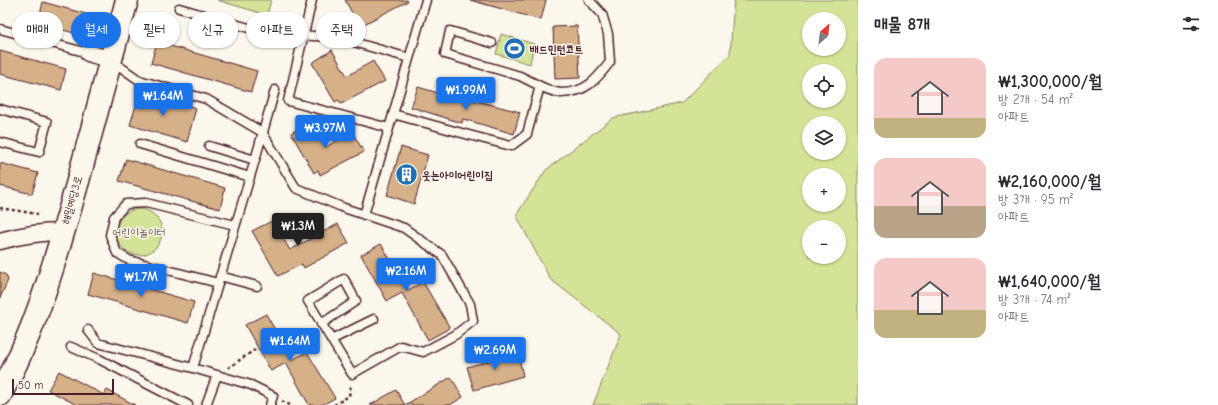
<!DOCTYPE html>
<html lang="ko">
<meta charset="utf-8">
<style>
:root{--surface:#fff;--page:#f7f7f7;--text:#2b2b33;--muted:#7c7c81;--accent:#1a73e8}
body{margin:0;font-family:"Comic Neue","Poor Story",sans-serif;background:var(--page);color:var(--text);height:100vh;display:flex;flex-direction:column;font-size:15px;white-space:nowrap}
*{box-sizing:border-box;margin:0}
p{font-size:13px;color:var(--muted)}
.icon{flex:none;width:22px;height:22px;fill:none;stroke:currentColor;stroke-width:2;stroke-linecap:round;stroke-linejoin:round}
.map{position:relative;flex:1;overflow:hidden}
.sheet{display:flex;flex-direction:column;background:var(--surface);width:360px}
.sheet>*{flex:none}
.banner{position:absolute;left:12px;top:12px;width:380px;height:36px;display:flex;gap:8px}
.needle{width:26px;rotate:28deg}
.fabs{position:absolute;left:802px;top:12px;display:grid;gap:8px}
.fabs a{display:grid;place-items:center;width:44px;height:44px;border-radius:50%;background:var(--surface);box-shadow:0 1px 3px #0004;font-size:20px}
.scale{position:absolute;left:12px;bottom:10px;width:102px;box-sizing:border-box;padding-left:4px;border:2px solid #4a1f2b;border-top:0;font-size:11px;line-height:14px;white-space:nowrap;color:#4a1f2b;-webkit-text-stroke:3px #fbf7ec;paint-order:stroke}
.price{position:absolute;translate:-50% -34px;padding:0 9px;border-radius:4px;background:var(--accent);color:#fff;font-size:13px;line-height:26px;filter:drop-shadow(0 1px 2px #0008)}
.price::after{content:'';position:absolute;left:50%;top:24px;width:12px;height:9px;margin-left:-6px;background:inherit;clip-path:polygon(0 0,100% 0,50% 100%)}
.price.current{background:#222;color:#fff}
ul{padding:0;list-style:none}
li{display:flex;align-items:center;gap:12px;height:100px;padding:0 16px}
li span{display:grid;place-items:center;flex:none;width:112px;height:80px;border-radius:12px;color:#555}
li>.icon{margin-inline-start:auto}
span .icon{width:48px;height:48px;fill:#fffc;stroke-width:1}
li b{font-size:17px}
h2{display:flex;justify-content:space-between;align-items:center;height:48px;padding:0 16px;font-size:17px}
.chip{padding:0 14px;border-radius:18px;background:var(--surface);box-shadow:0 1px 3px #0004;font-size:14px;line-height:36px}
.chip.current{background:var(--accent);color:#fff}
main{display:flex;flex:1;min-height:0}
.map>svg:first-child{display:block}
</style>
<main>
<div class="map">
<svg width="858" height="405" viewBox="0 0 858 405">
<rect width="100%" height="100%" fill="#fbf7ec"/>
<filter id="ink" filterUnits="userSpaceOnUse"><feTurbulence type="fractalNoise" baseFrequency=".025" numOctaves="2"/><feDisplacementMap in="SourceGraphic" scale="8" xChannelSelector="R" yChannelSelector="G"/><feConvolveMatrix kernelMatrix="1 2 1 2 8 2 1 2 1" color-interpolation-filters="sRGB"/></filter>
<g filter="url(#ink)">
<path fill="#d3e397" stroke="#8e8161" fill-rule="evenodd" d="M 217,0 L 271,0 L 267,15 Z
M 734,0 L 858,0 L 858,405 L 593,405 L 621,334 L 550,279 L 516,215 L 546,170 L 613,118 L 682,103 L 730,54 ZM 809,19 L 839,19 L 839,49 L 809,49 ZM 809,71 L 839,71 L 839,101 L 809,101 ZM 809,123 L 839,123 L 839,153 L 809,153 ZM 809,175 L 839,175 L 839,205 L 809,205 ZM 809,227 L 839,227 L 839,257 L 809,257 Z
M 501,34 L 534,44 L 530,64 L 496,54 Z
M116 232a23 23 0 1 1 46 0a23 23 0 1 1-46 0Z"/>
<path fill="#d6b088" stroke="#4a1f2b" d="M 345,0 L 407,0 L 408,1 L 364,24 L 361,19 L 357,22 Z
M 470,0 L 546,0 L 541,20 Z
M 43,2 L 86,14 L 81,35 L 38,23 Z
M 577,26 L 580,78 L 555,79 L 553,27 Z
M 157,42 L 257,71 L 251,92 L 151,63 Z
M 332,50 L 347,76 L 373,61 L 385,81 L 341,104 L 339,100 L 335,102 L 312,63 Z
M 0,51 L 66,69 L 61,90 L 0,74 Z
M 418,87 L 468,102 L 469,99 L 520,112 L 514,134 L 463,119 L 462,123 L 411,107 Z
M 140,92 L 196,108 L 187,142 L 130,125 Z
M 311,121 L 326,147 L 352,132 L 364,152 L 320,175 L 318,170 L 314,173 L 291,133 Z
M 401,147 L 428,155 L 414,204 L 387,195 Z
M 126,159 L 225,188 L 220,209 L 119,181 Z
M 0,163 L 38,173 L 32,194 L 0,186 Z
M 272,221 L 290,250 L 338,224 L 349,243 L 304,268 L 302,264 L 278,276 L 252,231 Z
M 381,244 L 408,290 L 423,282 L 450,328 L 428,340 L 402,293 L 387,301 L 361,255 Z
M 0,272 L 6,275 L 8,280 L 0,298 Z
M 94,273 L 194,302 L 188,323 L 88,294 Z
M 266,314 L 292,360 L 307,352 L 335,398 L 322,405 L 309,405 L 286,363 L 271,371 L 245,325 Z
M 518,353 L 523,376 L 474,390 L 467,367 Z
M 59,371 L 104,395 L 107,390 L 135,405 L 77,405 L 48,390 Z
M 451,377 L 463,397 L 450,405 L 370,405 L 396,390 L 405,405 Z"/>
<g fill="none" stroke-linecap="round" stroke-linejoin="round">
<defs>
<path id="lane" d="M 312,0 L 288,101 L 389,128
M 179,8 L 270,34 L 336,37 L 409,58
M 0,29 L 88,53
M 112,61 L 139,80 L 206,99 L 262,132 L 296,188 L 344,208 L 404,228 L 442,255 L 470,304 L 473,321 L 455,335 L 423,352 L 401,346 L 352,374 L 308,301 L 344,279 L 356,301 L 321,324
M 540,86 C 546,89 554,92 561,93 C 586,93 597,79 610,62 L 608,34 L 602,14 L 589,0
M 0,109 L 47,122 L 39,152 L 0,142
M 393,114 L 469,135 L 511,146 L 527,134 L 540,86 L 520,76 L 445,54 L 450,31 L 492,43
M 140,144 L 250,177
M 209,146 L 255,160
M 364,215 L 426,0
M 220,276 L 257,286
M 218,283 L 129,260 L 117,253 L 110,235 L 114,217 L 126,204 L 146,203 L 235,225
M 88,330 L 98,343 L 193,368 L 251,385 L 273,396 L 270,405
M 331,340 L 374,319
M 71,347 L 99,359 L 188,405
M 193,368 L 255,160 L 275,90
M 206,405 L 217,375"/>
<path id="street" d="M 88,53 L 111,60
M 0,241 C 21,235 41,232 63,232"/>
<path id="secondary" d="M 0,395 C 37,329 57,254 78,181 C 94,121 111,61 127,0"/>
</defs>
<use href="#lane" stroke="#4a1f2b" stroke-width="11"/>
<use href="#street" stroke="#4a1f2b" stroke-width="19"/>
<use href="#secondary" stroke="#4a1f2b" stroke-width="25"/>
<path stroke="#4a1f2b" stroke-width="2.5" stroke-dasharray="3 3" stroke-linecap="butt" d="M 0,208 L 38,214
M 228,368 L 256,349
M 282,401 L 290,405
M 334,405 L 349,396 L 351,384"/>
<use href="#lane" stroke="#fbf7ec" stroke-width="8"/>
<use href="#street" stroke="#fbf7ec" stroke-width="16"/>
<use href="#secondary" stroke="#fbf7ec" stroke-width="22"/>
</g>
</g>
<defs>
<symbol id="stadium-disc" viewBox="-11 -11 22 22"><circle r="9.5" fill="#1f6fb2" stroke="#fbf7ec"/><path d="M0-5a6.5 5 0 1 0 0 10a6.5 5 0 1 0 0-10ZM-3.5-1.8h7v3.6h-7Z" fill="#fff"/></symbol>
<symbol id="building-disc" viewBox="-11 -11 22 22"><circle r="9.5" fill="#1f6fb2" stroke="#fbf7ec"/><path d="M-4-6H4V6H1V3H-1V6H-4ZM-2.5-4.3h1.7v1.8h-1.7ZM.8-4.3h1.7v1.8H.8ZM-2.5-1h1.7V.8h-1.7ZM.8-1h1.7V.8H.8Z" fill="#fff"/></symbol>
</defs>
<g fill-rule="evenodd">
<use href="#stadium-disc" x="502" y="36" width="25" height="25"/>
<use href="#building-disc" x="394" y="162" width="25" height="25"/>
</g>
<g text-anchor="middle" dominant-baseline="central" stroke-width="3" stroke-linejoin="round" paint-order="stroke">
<g font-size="11" font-weight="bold" fill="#4a1f2b" stroke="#fbf7ec" text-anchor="start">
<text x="530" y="49">배드민턴코트</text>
<text x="422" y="175">웃는아이어린이집</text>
</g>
<g font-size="11" fill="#4a1f2b" stroke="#fbf7ec">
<text transform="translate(72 200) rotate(-74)">해밀예당3로</text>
</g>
<g font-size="11" fill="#6c5046" stroke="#fbf7ec">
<text x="139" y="232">어린이놀이터</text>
</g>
</g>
</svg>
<div class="fabs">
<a><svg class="needle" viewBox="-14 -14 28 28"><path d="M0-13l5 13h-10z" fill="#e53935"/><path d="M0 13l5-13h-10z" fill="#7c7c81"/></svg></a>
<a><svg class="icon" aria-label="locate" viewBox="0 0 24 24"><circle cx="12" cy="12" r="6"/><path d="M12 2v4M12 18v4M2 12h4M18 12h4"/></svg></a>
<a><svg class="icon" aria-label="layers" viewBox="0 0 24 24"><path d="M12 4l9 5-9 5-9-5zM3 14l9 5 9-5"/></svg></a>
<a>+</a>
<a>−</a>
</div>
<div class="scale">50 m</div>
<b class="price" style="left:466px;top:111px">₩1.99M</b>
<b class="price" style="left:163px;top:117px">₩1.64M</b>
<b class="price" style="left:325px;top:149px">₩3.97M</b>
<b class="price current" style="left:298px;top:247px">₩1.3M</b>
<b class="price" style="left:406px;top:292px">₩2.16M</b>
<b class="price" style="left:141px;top:298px">₩1.7M</b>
<b class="price" style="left:290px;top:362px">₩1.64M</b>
<b class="price" style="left:495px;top:371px">₩2.69M</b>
<div class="banner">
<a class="chip">매매</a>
<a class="chip current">월세</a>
<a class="chip">필터</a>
<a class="chip">신규</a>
<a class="chip">아파트</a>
<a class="chip">주택</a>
</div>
</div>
<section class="sheet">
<h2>매물 8개<svg class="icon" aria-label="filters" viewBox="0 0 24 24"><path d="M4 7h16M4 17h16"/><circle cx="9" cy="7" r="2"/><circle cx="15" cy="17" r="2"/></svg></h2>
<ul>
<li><span style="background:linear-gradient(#f6c9c9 75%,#c2b280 0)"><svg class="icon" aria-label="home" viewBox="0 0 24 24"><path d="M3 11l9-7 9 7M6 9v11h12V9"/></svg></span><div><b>₩1,300,000/월</b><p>방 2개 · 54 m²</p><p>아파트</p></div></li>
<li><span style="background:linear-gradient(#f6c9c9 60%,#b9a48a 0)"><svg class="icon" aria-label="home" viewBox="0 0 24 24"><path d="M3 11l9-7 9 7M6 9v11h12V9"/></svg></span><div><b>₩2,160,000/월</b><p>방 3개 · 95 m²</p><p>아파트</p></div></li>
<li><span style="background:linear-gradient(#f6c9c9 65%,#c2b280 0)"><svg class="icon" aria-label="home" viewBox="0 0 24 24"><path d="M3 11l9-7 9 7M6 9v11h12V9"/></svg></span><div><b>₩1,640,000/월</b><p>방 3개 · 74 m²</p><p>아파트</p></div></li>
</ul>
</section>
</main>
